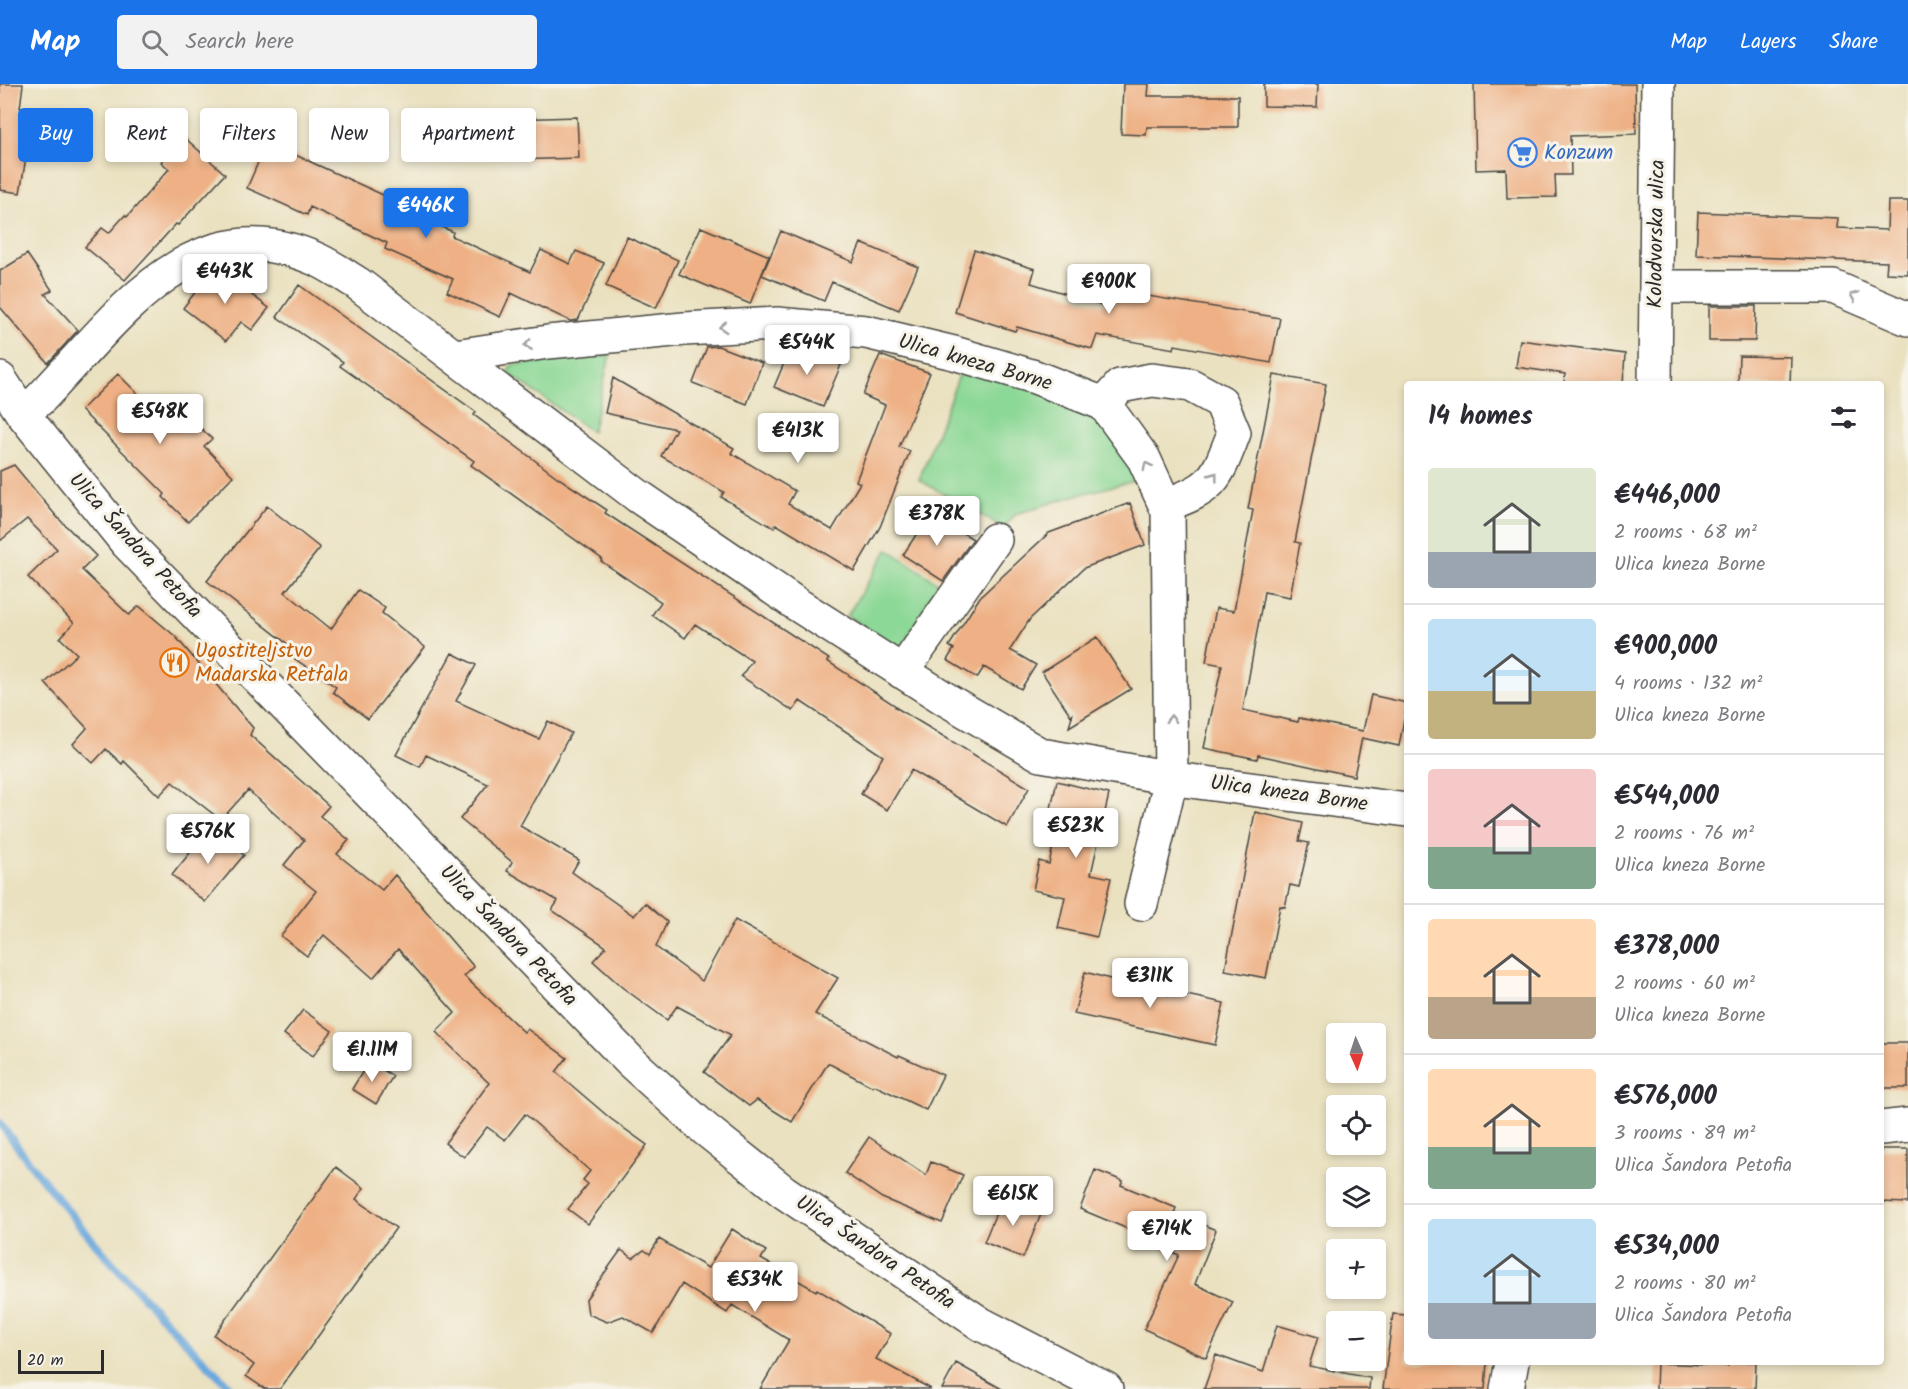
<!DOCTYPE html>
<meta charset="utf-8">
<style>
:root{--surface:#fff;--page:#f2f2f3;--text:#2b2b33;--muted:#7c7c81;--line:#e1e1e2;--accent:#1a73e8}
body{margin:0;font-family:Kalam,sans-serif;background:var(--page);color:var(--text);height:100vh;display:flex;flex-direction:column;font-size:22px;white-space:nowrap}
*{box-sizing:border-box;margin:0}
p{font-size:20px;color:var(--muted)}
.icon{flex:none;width:33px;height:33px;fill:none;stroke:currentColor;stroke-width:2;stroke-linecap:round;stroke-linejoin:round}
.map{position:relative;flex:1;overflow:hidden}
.side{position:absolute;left:1404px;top:297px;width:480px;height:984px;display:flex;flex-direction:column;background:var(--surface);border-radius:6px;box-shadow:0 3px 9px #0003}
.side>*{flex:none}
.top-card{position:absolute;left:18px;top:24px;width:570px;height:54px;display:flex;gap:12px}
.needle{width:39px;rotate:177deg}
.buttons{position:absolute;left:1326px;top:939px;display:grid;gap:12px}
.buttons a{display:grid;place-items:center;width:60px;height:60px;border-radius:6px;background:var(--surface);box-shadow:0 3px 9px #0003;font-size:30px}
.scale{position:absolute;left:18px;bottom:15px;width:86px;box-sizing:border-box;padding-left:6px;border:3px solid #2b2b2b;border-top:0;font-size:16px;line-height:21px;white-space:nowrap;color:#2b2b2b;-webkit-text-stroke:4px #f7f3e8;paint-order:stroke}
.price{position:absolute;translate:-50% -51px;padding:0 14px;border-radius:6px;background:#fff;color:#222;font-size:20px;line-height:39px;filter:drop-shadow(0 2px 3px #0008)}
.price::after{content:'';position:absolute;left:50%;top:36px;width:18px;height:14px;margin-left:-9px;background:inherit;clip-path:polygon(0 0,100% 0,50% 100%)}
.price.selected{background:var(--accent);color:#fff}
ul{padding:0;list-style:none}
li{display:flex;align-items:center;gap:18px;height:150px;padding:0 24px}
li+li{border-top:2px solid var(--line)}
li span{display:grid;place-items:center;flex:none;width:168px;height:120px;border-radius:6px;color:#555}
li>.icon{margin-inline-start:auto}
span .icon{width:72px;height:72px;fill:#fffc;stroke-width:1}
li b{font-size:26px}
h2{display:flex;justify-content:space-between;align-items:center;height:72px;padding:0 24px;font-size:26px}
.tag{padding:0 21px;border-radius:6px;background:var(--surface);box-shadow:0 3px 9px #0003;font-size:21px;line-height:54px}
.tag.selected{background:var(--accent);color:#fff}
header{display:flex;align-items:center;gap:36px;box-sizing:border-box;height:84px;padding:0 30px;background:var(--accent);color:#fff}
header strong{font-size:28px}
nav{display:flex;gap:33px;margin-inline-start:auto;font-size:21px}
.search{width:420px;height:54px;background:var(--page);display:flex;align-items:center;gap:15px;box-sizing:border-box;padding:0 21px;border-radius:6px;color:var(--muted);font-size:22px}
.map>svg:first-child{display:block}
</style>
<header>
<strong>Map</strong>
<div class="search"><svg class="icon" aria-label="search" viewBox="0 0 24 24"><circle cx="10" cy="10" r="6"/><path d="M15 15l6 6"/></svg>Search here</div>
<nav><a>Map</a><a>Layers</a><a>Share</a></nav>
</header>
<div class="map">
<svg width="1908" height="1305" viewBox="0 0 1908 1305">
<rect width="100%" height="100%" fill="#f7f3e8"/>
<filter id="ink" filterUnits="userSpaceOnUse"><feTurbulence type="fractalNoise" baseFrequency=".0167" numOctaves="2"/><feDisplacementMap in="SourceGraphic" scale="12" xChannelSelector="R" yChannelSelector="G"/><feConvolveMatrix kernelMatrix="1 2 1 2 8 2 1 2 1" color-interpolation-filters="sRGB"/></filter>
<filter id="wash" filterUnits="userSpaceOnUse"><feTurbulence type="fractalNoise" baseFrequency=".008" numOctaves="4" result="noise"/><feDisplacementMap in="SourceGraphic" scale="24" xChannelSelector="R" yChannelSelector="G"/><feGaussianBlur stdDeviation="1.35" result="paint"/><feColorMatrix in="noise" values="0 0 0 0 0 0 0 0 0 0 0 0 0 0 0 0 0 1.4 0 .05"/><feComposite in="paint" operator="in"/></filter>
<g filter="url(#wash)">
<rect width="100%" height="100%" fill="#eae1c0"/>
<path fill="#8cd896" stroke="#5c8260" stroke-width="1.5" d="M 610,271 L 592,348 L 508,289 L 511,281 Z
M 963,281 L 1097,329 L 1143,395 L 1077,411 L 1016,430 L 1004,444 L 919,396 Z
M 888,465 L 938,499 L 900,567 L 847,532 Z"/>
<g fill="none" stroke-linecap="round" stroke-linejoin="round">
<path stroke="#6aa8dc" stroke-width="8" d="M 0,1039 C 69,1135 148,1222 232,1305"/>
</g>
<g id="blocks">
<path fill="#eeb084" d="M 0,0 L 23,0 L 20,24 L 34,27 L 20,109 L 0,106 Z
M 1123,0 L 1149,0 L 1148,12 L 1238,12 L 1238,43 L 1147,43 L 1146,51 L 1121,50 Z
M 1264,0 L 1318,0 L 1317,23 L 1264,22 Z
M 1474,0 L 1635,0 L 1636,50 L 1570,52 L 1571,91 L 1555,91 L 1556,113 L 1507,114 L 1506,85 L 1476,86 Z
M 577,33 L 579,74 L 514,76 L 512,35 Z
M 175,45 L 225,90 L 178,141 L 176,140 L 125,196 L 85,163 L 102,144 L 109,149 L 125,131 L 127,133 L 169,85 L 161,78 L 169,69 L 160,61 Z
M 267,58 L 405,121 L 407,117 L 433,128 L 429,137 L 453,148 L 452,152 L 530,188 L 541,166 L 570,180 L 576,167 L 604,179 L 578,236 L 570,237 L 511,209 L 500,233 L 447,208 L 453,195 L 385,165 L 387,159 L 310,123 L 307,131 L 247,104 Z
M 1888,117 L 1908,117 L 1908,190 L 1886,189 L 1887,178 L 1696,171 L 1698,128 L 1838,134 L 1837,144 L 1887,146 Z
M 701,143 L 769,172 L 750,220 L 679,190 Z
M 781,147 L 853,178 L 861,159 L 918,183 L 899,226 L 832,198 L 824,217 L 762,191 Z
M 627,153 L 678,176 L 656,224 L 606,202 Z
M 974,166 L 1035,185 L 1031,199 L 1109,223 L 1112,206 L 1280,234 L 1271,279 L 1175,261 L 1174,265 L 1097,251 L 1092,265 L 1017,243 L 1015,247 L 955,228 Z
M 27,170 L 52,206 L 45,210 L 78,246 L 48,279 L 0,223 L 0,187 Z
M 219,186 L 269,224 L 252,246 L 241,238 L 226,257 L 183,224 L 210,189 Z
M 299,201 L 476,328 L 474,331 L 557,393 L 607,426 L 605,429 L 829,575 L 827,577 L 896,622 L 895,623 L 1029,704 L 1007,743 L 911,686 L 887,726 L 861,710 L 883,672 L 800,617 L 793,627 L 741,592 L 752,577 L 695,540 L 685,554 L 652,531 L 661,518 L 601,477 L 602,475 L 471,381 L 474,377 L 340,282 L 343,278 L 277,233 Z
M 1709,222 L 1756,222 L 1755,257 L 1709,257 Z
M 1520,256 L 1625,270 L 1623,300 L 1564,300 L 1565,290 L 1516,283 Z
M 792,260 L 841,281 L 823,323 L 774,303 Z
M 718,262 L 762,279 L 747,320 L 693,299 L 707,263 Z
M 880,271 L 930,289 L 899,363 L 910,367 L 880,443 L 854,487 L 776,440 L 774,444 L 721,413 L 724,408 L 661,372 L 676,345 L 605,329 L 613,294 L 734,364 L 731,369 L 795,407 L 788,420 L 832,446 L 860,399 L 856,397 L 885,321 L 863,311 Z
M 1739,272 L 1791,273 L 1790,300 L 1738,300 Z
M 118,290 L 154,326 L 168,312 L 212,355 L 204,362 L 233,392 L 188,438 L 163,413 L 165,410 L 81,326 Z
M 1274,291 L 1326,300 L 1295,458 L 1300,459 L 1290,513 L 1264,508 L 1243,626 L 1298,638 L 1299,634 L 1363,647 L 1371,611 L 1407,619 L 1399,662 L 1362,654 L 1354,692 L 1258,671 L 1257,675 L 1204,664 L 1222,581 L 1206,578 L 1216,524 L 1234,527 L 1253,426 L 1248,425 Z
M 14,381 L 57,433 L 96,472 L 82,486 L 129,531 L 139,522 L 175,552 L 253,644 L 250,651 L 329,722 L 320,732 L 349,756 L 337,770 L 382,806 L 395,791 L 474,883 L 464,892 L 524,948 L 527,945 L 567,974 L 556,988 L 611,1035 L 647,1061 L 588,1140 L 568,1125 L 588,1100 L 583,1096 L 590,1087 L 525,1030 L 505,1056 L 487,1043 L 464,1073 L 445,1059 L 489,999 L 436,948 L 455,929 L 398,865 L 373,894 L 324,851 L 307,872 L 281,852 L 316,807 L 284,781 L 304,756 L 248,706 L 221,736 L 172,698 L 159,712 L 124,677 L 122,680 L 106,665 L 93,679 L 73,660 L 87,644 L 45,599 L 77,570 L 60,554 L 74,539 L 28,493 L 57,465 L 27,435 L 0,457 L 0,387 Z
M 1130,419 L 1145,461 L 1084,484 L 1030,535 L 1010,566 L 1036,581 L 1021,605 L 984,583 L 977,594 L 947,576 L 954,565 L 949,562 L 980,513 L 1049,449 Z
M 267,422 L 320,464 L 285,508 L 331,545 L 358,506 L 385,524 L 382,529 L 425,563 L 368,635 L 333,608 L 336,603 L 295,575 L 299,569 L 207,497 Z
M 930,429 L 973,455 L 943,497 L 903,471 Z
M 1097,553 L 1131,605 L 1069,643 L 1073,629 L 1071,632 L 1042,588 Z
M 452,569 L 476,581 L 456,617 L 539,655 L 548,637 L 571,649 L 520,742 L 579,776 L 572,788 L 634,832 L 645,819 L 667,838 L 656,863 L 702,897 L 735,836 L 838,894 L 815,930 L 898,973 L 899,971 L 943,991 L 926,1026 L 874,1001 L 873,1003 L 828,979 L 792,1038 L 757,1016 L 749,1022 L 704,988 L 731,951 L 677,922 L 667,936 L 623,904 L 593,877 L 606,863 L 552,826 L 558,817 L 507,787 L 512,778 L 460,735 L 488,700 L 426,671 L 420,683 L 396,671 Z
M 1057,697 L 1109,710 L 1091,790 L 1111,794 L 1097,853 L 1058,844 L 1065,813 L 1033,806 L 1039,777 L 1049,780 L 1059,736 L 1049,733 Z
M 1255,728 L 1303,739 L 1299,757 L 1309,759 L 1299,803 L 1290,801 L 1285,823 L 1280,822 L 1266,894 L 1225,886 Z
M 210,744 L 244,771 L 205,818 L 172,791 Z
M 1085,888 L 1168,911 L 1168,907 L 1224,919 L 1215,961 L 1074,930 Z
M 303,926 L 332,947 L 313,972 L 284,950 Z
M 1881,959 L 1908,959 L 1908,1004 L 1881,1004 Z
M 369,977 L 393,992 L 376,1020 L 352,1005 Z
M 869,1053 L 926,1091 L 931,1078 L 963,1091 L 942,1139 L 882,1114 L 845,1089 Z
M 1881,1065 L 1908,1065 L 1908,1119 L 1881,1118 Z
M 336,1083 L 364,1104 L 356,1115 L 396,1144 L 280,1305 L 265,1305 L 246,1292 L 254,1281 L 214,1251 Z
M 1095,1086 L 1123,1097 L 1121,1101 L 1176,1124 L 1174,1129 L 1216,1146 L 1195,1200 L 1233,1218 L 1206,1274 L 1144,1245 L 1179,1171 L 1133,1152 L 1135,1148 L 1080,1125 Z
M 1003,1112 L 1042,1128 L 1023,1174 L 984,1158 Z
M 732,1145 L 766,1167 L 761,1175 L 816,1207 L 817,1205 L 891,1250 L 876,1275 L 931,1305 L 760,1305 L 789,1256 L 732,1221 L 727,1229 L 682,1200 L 653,1249 L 623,1232 L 607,1238 L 588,1230 L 586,1215 L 621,1166 L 633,1174 L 644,1166 L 650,1170 L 659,1155 L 708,1184 Z
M 1393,1230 L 1407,1231 L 1407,1278 L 1487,1278 L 1485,1305 L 1383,1305 Z
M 1277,1241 L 1318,1253 L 1309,1282 L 1370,1294 L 1369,1305 L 1204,1305 L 1216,1271 L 1263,1288 Z
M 1729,1278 L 1756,1278 L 1755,1305 L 1656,1305 L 1657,1279 L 1728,1282 Z
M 956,1279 L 1002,1305 L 942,1305 Z"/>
</g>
</g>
<g filter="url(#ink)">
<use href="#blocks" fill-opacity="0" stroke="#484641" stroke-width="1.5"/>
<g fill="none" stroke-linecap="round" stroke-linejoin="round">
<defs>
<path id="minor" d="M 1658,203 L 1833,203 L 1908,235
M 455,272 L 548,258 L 684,245 L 777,240 L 866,248 L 954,269 L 1035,293 L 1104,320 L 1144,375 L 1168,427 L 1171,694 L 1141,820
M 0,295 L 22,329 L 126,458 L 630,977 L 705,1045 L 784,1108 L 981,1240 L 1106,1305
M 1655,300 L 1658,0
M 1104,320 L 1120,302 L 1152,296 L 1190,301 L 1221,318 L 1234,349 C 1216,395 1215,404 1165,421
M 22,329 L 39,316 C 115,238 192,118 318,176 C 331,182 344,191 357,199 L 638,412 L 798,521 L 947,616 L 1041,671 L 1183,696 L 1407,726
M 902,588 L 995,456
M 1881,1044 L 1908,1041
M 1507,1305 L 1512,1278"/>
</defs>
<use href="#minor" stroke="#484641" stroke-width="36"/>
<use href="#minor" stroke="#fff" stroke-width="33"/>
</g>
<defs><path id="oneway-chevron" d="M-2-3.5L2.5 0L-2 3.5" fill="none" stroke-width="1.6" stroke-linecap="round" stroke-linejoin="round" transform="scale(1.5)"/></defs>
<g stroke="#a0a0a0">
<use href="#oneway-chevron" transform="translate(1854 212) rotate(-157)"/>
<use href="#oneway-chevron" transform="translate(723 243) rotate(177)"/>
<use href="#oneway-chevron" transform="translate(528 261) rotate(172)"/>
<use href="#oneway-chevron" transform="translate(1147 382) rotate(-117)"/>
<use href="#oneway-chevron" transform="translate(1214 392) rotate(-53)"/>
<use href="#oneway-chevron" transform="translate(1171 635) rotate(-91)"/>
</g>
</g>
<defs>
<symbol id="supermarket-ring" viewBox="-11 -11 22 22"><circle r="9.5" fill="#f7f3e8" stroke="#3f7fe0" stroke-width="1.5"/><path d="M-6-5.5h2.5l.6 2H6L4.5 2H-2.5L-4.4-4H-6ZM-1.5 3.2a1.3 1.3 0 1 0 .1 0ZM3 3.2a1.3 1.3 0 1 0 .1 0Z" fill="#3f7fe0"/></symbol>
<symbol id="restaurant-ring" viewBox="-11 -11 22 22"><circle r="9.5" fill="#f7f3e8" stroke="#e8710a" stroke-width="1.5"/><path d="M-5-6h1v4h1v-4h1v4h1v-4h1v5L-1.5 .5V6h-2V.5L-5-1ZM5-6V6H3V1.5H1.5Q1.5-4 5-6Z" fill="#e8710a"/></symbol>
</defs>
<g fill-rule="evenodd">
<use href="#supermarket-ring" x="1506" y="52" width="33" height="33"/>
<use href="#restaurant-ring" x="158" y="562" width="33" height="33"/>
</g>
<g text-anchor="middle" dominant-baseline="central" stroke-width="6" stroke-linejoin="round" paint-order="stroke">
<g font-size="21" fill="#366cbe" stroke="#f7f3e8" text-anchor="start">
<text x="1544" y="69">Konzum</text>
</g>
<g font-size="21" fill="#2b2b2b" stroke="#f7f3e8">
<text transform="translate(1657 150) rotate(-89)">Kolodvorska ulica</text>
<text transform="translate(975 279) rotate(16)">Ulica kneza Borne</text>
<text transform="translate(135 462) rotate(48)">Ulica Šandora Petofia</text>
<text transform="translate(1289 710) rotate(8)">Ulica kneza Borne</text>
<text transform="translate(508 852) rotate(46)">Ulica Šandora Petofia</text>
<text transform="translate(875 1169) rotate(34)">Ulica Šandora Petofia</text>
</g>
<g font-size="21" fill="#c56008" stroke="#f7f3e8" text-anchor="start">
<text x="195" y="567">Ugostiteljstvo<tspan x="195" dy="24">Madarska Retfala</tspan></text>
</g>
</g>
</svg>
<div class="buttons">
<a><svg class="needle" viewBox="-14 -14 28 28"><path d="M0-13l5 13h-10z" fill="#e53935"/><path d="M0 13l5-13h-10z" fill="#7c7c81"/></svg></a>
<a><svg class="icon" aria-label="locate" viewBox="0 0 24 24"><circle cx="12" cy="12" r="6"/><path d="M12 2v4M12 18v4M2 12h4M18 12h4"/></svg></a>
<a><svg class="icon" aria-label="layers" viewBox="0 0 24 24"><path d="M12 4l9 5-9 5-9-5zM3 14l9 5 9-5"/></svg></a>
<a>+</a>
<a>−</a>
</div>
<div class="scale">20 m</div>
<b class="price selected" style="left:426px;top:155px">€446K</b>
<b class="price" style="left:225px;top:221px">€443K</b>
<b class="price" style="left:1109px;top:231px">€900K</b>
<b class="price" style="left:807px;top:292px">€544K</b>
<b class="price" style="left:160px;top:361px">€548K</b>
<b class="price" style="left:798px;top:380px">€413K</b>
<b class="price" style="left:937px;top:463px">€378K</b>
<b class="price" style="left:1076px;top:775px">€523K</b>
<b class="price" style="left:208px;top:781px">€576K</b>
<b class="price" style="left:1150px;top:925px">€311K</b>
<b class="price" style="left:372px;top:999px">€1.11M</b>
<b class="price" style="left:1013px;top:1143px">€615K</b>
<b class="price" style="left:1167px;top:1178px">€714K</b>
<b class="price" style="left:755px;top:1229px">€534K</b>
<div class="top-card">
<a class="tag selected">Buy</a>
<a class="tag">Rent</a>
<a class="tag">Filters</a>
<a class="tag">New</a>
<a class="tag">Apartment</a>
</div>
<section class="side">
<h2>14 homes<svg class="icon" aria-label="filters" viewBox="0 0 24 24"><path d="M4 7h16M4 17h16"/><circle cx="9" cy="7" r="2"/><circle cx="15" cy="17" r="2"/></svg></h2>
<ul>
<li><span style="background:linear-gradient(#dfe7d0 70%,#9aa5b1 0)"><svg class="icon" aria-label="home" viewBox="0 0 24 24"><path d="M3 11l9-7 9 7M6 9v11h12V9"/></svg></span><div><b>€446,000</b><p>2 rooms · 68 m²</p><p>Ulica kneza Borne</p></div></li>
<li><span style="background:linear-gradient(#bfe0f5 60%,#c2b280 0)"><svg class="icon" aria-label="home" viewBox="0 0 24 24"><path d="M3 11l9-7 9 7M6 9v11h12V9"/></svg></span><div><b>€900,000</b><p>4 rooms · 132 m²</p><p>Ulica kneza Borne</p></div></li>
<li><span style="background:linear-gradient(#f6c9c9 65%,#7fa58c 0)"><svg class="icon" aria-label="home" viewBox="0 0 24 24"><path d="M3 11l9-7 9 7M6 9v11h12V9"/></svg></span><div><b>€544,000</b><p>2 rooms · 76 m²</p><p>Ulica kneza Borne</p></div></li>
<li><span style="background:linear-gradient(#ffd9b3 65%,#b9a48a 0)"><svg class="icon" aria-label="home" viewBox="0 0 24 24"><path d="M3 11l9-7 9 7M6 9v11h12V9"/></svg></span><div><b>€378,000</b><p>2 rooms · 60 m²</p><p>Ulica kneza Borne</p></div></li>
<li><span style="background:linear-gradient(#ffd9b3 65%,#7fa58c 0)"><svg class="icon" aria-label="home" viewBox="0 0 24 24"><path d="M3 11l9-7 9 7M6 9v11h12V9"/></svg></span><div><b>€576,000</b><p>3 rooms · 89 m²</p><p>Ulica Šandora Petofia</p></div></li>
<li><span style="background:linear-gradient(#bfe0f5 70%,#9aa5b1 0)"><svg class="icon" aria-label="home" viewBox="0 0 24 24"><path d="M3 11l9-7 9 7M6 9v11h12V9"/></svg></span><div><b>€534,000</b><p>2 rooms · 80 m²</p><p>Ulica Šandora Petofia</p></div></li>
</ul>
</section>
</div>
